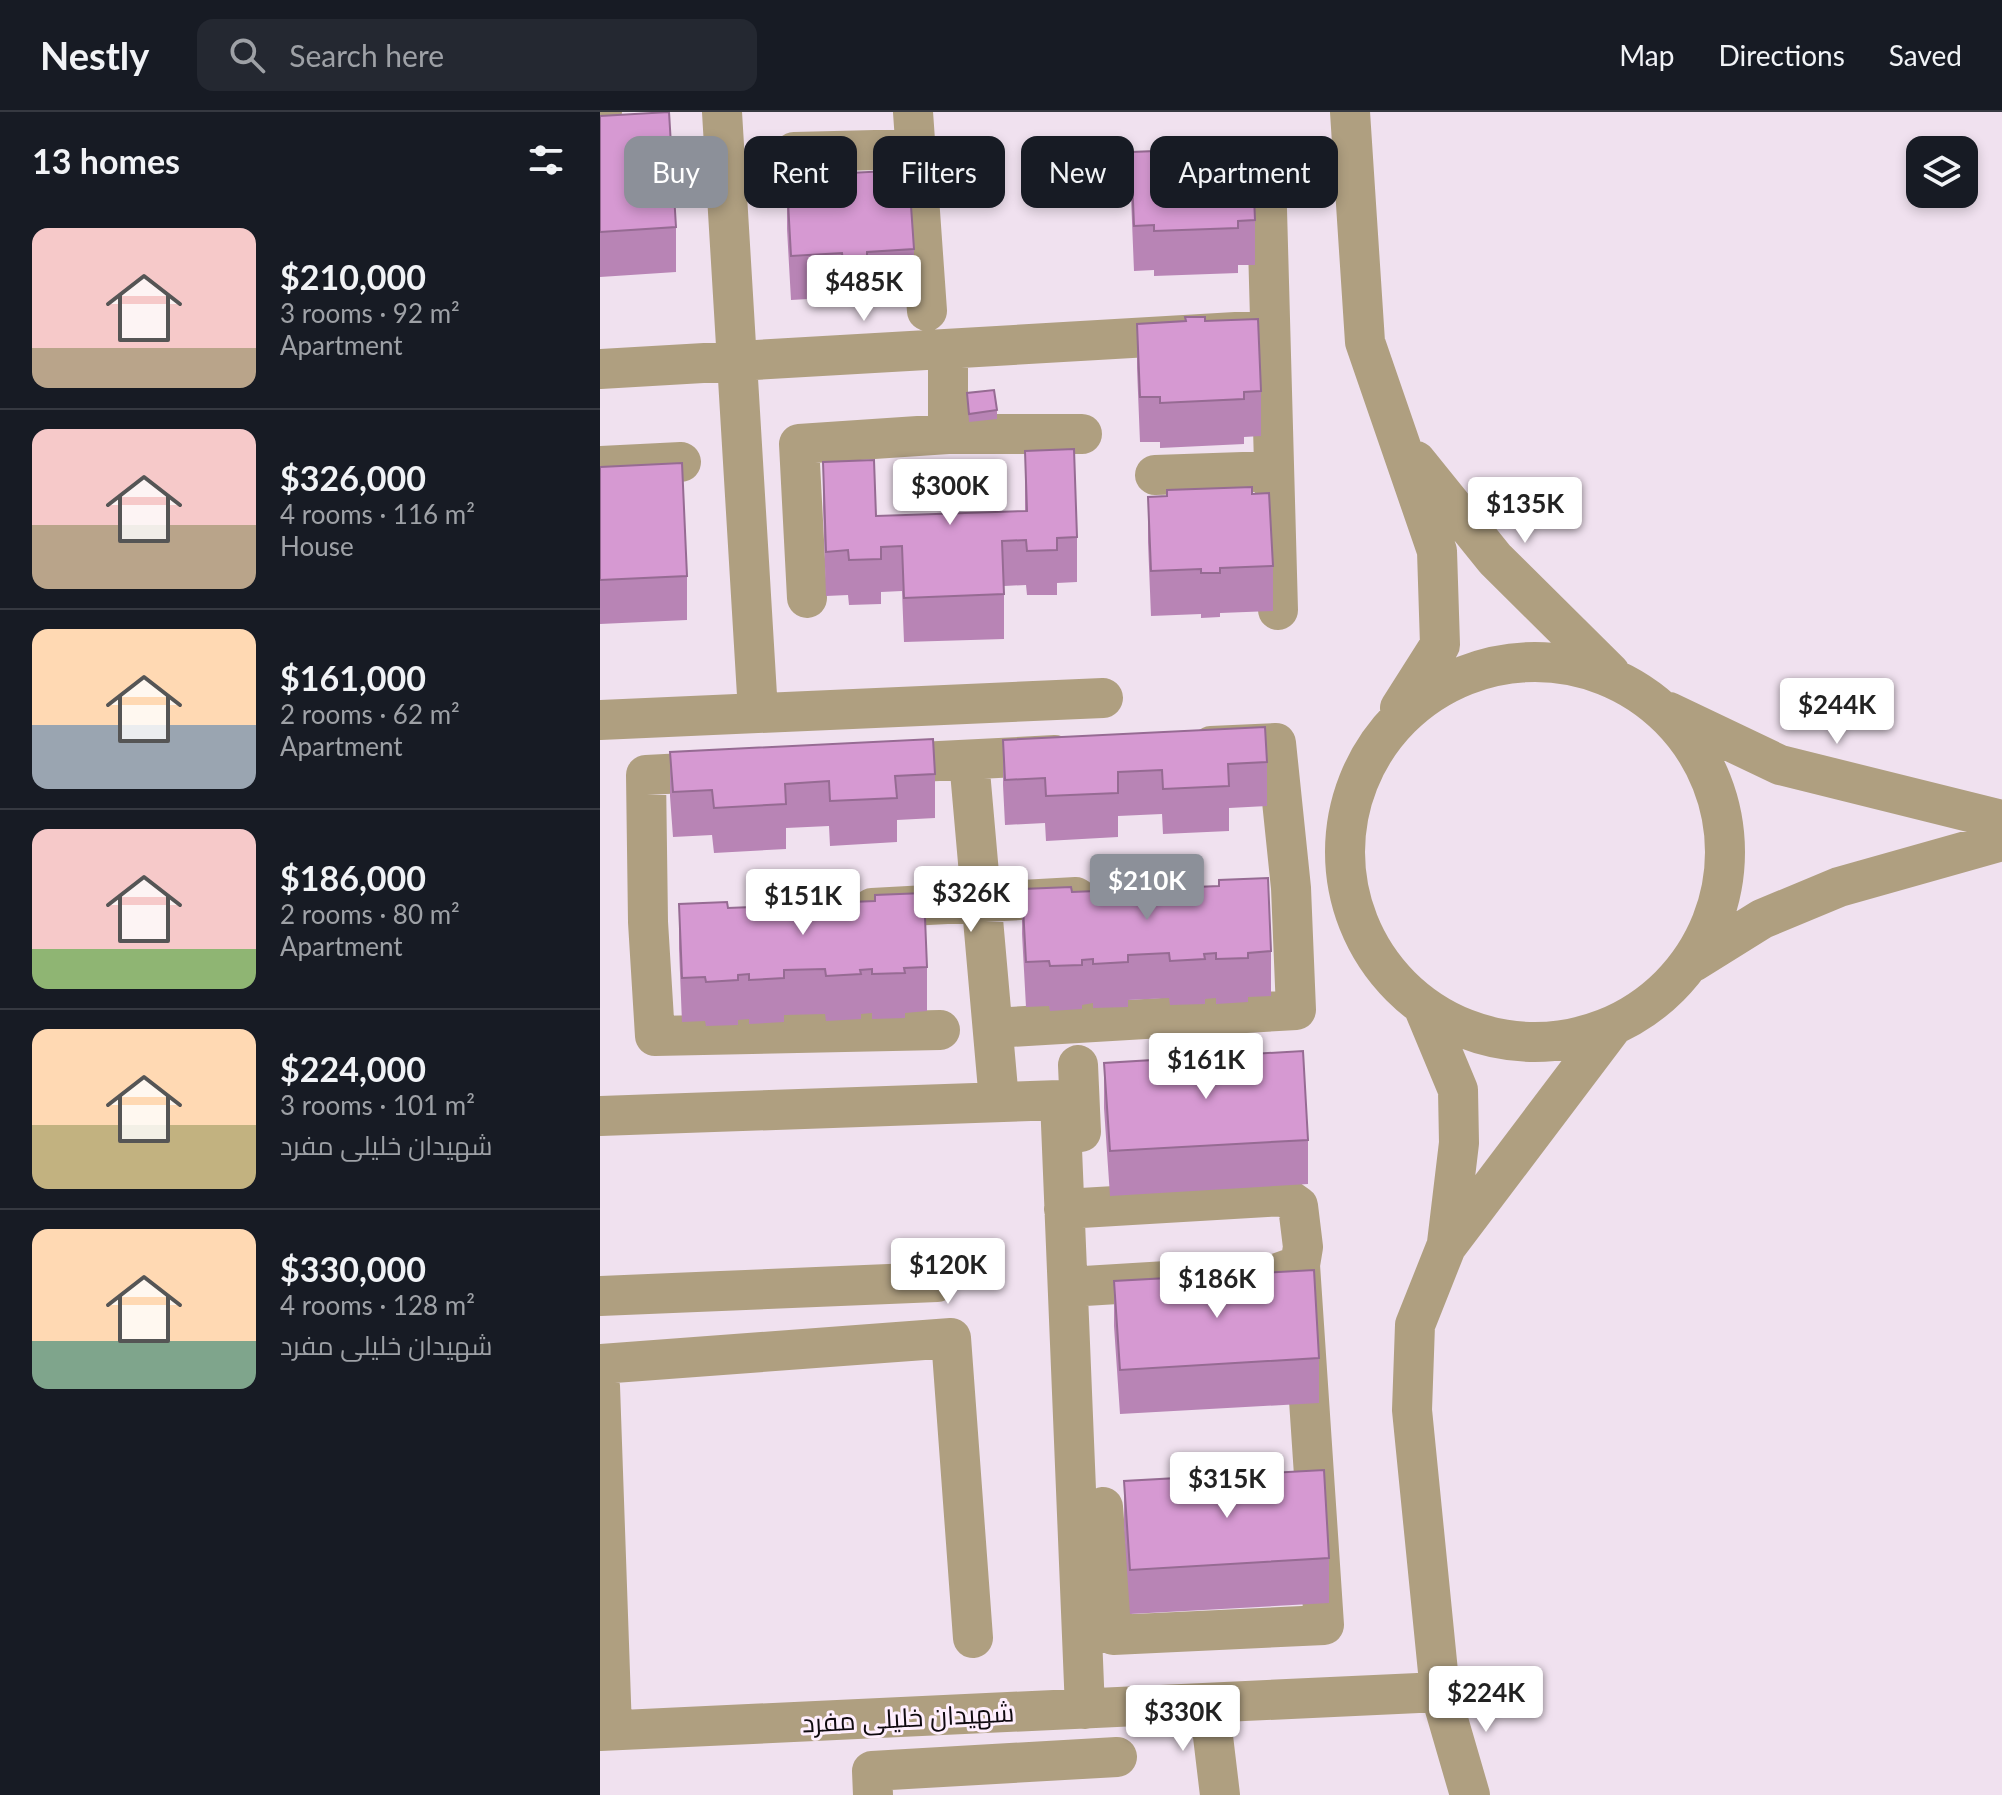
<!DOCTYPE html>
<meta charset="utf-8">
<style>
:root{--surface:#171b24;--page:#242831;--text:#f1f3f6;--muted:#9ea1a6;--line:#363941;--accent:#8c9099}
body{margin:0;font-family:Lato,Cairo,sans-serif;background:var(--page);color:var(--text);height:100vh;display:flex;flex-direction:column;font-size:30px;white-space:nowrap}
*{box-sizing:border-box;margin:0}
p{font-size:26px;color:var(--muted)}
.icon{flex:none;width:44px;height:44px;fill:none;stroke:currentColor;stroke-width:2;stroke-linecap:round;stroke-linejoin:round}
.map{position:relative;flex:1;overflow:hidden}
.side{display:flex;flex-direction:column;background:var(--surface);width:600px}
.side>*{flex:none}
.banner{position:absolute;left:24px;top:24px;width:760px;height:72px;display:flex;gap:16px}
.buttons{position:absolute;left:1306px;top:24px;display:grid;gap:16px}
.buttons a{display:grid;place-items:center;width:72px;height:72px;border-radius:16px;background:var(--surface);box-shadow:0 4px 12px #0003;font-size:40px}
.price{position:absolute;translate:-50% -68px;padding:0 18px;border-radius:8px;background:#fff;color:#222;font-size:26px;line-height:52px;filter:drop-shadow(0 2px 4px #0008)}
.price::after{content:'';position:absolute;left:50%;top:48px;width:24px;height:18px;margin-left:-12px;background:inherit;clip-path:polygon(0 0,100% 0,50% 100%)}
.price.selected{background:var(--accent);color:#fff}
ul{padding:0;list-style:none}
li{display:flex;align-items:center;gap:24px;height:200px;padding:0 32px}
li+li{border-top:2px solid var(--line)}
li span{display:grid;place-items:center;flex:none;width:224px;height:160px;border-radius:16px;color:#555}
li>.icon{margin-inline-start:auto}
span .icon{width:96px;height:96px;fill:#fffc;stroke-width:1}
li b{font-size:34px}
h2{display:flex;justify-content:space-between;align-items:center;height:96px;padding:0 32px;font-size:34px}
.chip{padding:0 28px;border-radius:16px;background:var(--surface);box-shadow:0 4px 12px #0003;font-size:28px;line-height:72px}
.chip.selected{background:var(--accent);color:#fff}
header{display:flex;align-items:center;gap:48px;box-sizing:border-box;height:112px;padding:0 40px;background:var(--surface);border-bottom:2px solid var(--line)}
header strong{font-size:38px}
nav{display:flex;gap:44px;margin-inline-start:auto;font-size:28px}
.search{width:560px;height:72px;background:var(--page);display:flex;align-items:center;gap:20px;box-sizing:border-box;padding:0 28px;border-radius:16px;color:var(--muted);font-size:30px}
main{display:flex;flex:1;min-height:0}
.map>svg:first-child{display:block}
</style>
<header>
<strong>Nestly</strong>
<div class="search"><svg class="icon" aria-label="search" viewBox="0 0 24 24"><circle cx="10" cy="10" r="6"/><path d="M15 15l6 6"/></svg>Search here</div>
<nav><a>Map</a><a>Directions</a><a>Saved</a></nav>
</header>
<main>
<section class="side">
<h2>13 homes<svg class="icon" aria-label="filters" viewBox="0 0 24 24"><path d="M4 7h16M4 17h16"/><circle cx="9" cy="7" r="2"/><circle cx="15" cy="17" r="2"/></svg></h2>
<ul>
<li><span style="background:linear-gradient(#f6c9c9 75%,#b9a48a 0)"><svg class="icon" aria-label="home" viewBox="0 0 24 24"><path d="M3 11l9-7 9 7M6 9v11h12V9"/></svg></span><div><b>$210,000</b><p>3 rooms · 92 m²</p><p>Apartment</p></div></li>
<li><span style="background:linear-gradient(#f6c9c9 60%,#b9a48a 0)"><svg class="icon" aria-label="home" viewBox="0 0 24 24"><path d="M3 11l9-7 9 7M6 9v11h12V9"/></svg></span><div><b>$326,000</b><p>4 rooms · 116 m²</p><p>House</p></div></li>
<li><span style="background:linear-gradient(#ffd9b3 60%,#9aa5b1 0)"><svg class="icon" aria-label="home" viewBox="0 0 24 24"><path d="M3 11l9-7 9 7M6 9v11h12V9"/></svg></span><div><b>$161,000</b><p>2 rooms · 62 m²</p><p>Apartment</p></div></li>
<li><span style="background:linear-gradient(#f6c9c9 75%,#8fb573 0)"><svg class="icon" aria-label="home" viewBox="0 0 24 24"><path d="M3 11l9-7 9 7M6 9v11h12V9"/></svg></span><div><b>$186,000</b><p>2 rooms · 80 m²</p><p>Apartment</p></div></li>
<li><span style="background:linear-gradient(#ffd9b3 60%,#c2b280 0)"><svg class="icon" aria-label="home" viewBox="0 0 24 24"><path d="M3 11l9-7 9 7M6 9v11h12V9"/></svg></span><div><b>$224,000</b><p>3 rooms · 101 m²</p><p>شهیدان خلیلی مفرد</p></div></li>
<li><span style="background:linear-gradient(#ffd9b3 70%,#7fa58c 0)"><svg class="icon" aria-label="home" viewBox="0 0 24 24"><path d="M3 11l9-7 9 7M6 9v11h12V9"/></svg></span><div><b>$330,000</b><p>4 rooms · 128 m²</p><p>شهیدان خلیلی مفرد</p></div></li>
</ul>
</section>
<div class="map">
<svg width="1402" height="1683" viewBox="0 0 1402 1683">
<rect width="100%" height="100%" fill="#f0e1ef"/>
<g fill="none" stroke-linecap="round" stroke-linejoin="round">
<path stroke="#af9f80" stroke-width="40" d="M 0,0 L 2,0
M 122,0 L 158,600
M 313,0 L 327,199
M 750,0 L 765,230 L 837,439 L 840,533 L 800,596
M 194,40 L 316,37
M 599,64 L 666,61 L 678,498
M 0,257 L 670,218
M 348,322 L 348,238
M 816,349 L 895,447 L 1010,561
M 0,354 L 81,350
M 555,363 L 674,359
M 207,486 L 199,332 L 348,322 L 482,322
M745 740a190 190 0 1 1 380 0a190 190 0 1 1-380 0Z
M 1069,600 L 1180,653 L 1402,708
M 0,608 L 503,586
M 369,648 L 399,989
M 280,652 L 455,643
M 124,659 L 46,663 L 48,810 L 55,924 L 340,918
M 272,796 L 476,785
M 1093,850 L 1162,807 L 1239,775 L 1402,729
M 823,894 L 858,978 L 859,1031 L 847,1131
M 393,916 L 696,898 L 691,776 L 676,631 L 611,634
M 478,953 L 481,1020
M 0,1004 L 460,988 L 485,1597
M 464,1097 L 684,1084 L 698,1094 L 703,1135 L 700,1153 L 675,1162
M 468,1175 L 567,1169
M 0,1184 L 337,1170
M 0,1252 L 351,1226 L 373,1526
M 0,1274 L 12,1618
M 503,1395 L 513,1523 L 724,1513 L 700,1153
M 609,1591 L 620,1683
M 0,1619 L 840,1580
M 273,1683 L 272,1659 L 517,1645
M 870,1683 L 840,1580 L 812,1298 L 815,1213 L 846,1135 L 1013,914"/>
</g>
<path fill="#b884b5" d="M 0,4 L 76,115 L 76,160 L 0,165 Z
M 599,37 L 655,108 L 655,153 L 638,153 L 638,161 L 554,164 L 554,158 L 534,159 L 531,85 L 531,40 Z
M 288,66 L 314,137 L 314,182 L 267,184 L 267,192 L 243,193 L 242,185 L 191,188 L 187,117 L 187,72 Z
M 605,209 L 661,279 L 661,324 L 644,325 L 644,332 L 560,336 L 560,330 L 540,330 L 537,256 L 537,212 Z
M 367,281 L 397,298 L 397,307 L 369,310 Z
M 425,339 L 477,425 L 477,470 L 457,471 L 457,483 L 427,483 L 426,473 L 404,474 L 404,527 L 304,530 L 302,479 L 281,480 L 281,492 L 249,493 L 248,483 L 226,484 L 223,395 L 223,350 L 276,404 L 425,399 Z
M 0,355 L 87,464 L 87,508 L 0,512 Z
M 652,382 L 673,454 L 673,499 L 620,501 L 620,505 L 601,506 L 601,502 L 551,504 L 548,430 L 548,385 Z
M 403,628 L 667,650 L 667,694 L 629,696 L 629,719 L 563,722 L 562,702 L 518,704 L 518,725 L 446,729 L 445,711 L 405,713 L 403,673 Z
M 70,640 L 335,662 L 335,706 L 297,708 L 297,730 L 230,734 L 229,714 L 186,716 L 186,737 L 114,741 L 112,723 L 73,725 L 70,684 Z
M 595,775 L 671,839 L 671,884 L 648,885 L 648,890 L 616,892 L 616,886 L 605,887 L 605,892 L 570,893 L 569,886 L 528,888 L 528,895 L 493,896 L 493,891 L 482,893 L 482,897 L 450,899 L 449,894 L 426,895 L 422,822 L 422,777 L 472,780 Z
M 251,790 L 327,855 L 327,899 L 305,901 L 305,906 L 272,907 L 272,901 L 261,902 L 261,907 L 226,909 L 225,902 L 184,903 L 184,910 L 149,912 L 149,907 L 138,908 L 138,913 L 106,914 L 105,909 L 82,910 L 79,837 L 79,792 L 128,796 Z
M 504,951 L 708,1028 L 708,1072 L 510,1084 L 504,996 Z
M 514,1169 L 719,1246 L 719,1291 L 520,1302 L 514,1214 Z
M 524,1369 L 729,1446 L 729,1491 L 530,1502 L 524,1414 Z"/>
<path fill="#d699d2" stroke="#966b93" stroke-width="2" d="M 69,0 L 76,115 L 0,120 L 0,4 Z
M 599,33 L 599,37 L 652,35 L 655,108 L 638,109 L 638,116 L 554,119 L 554,113 L 534,114 L 531,40 L 580,38 L 579,34 Z
M 288,59 L 288,66 L 309,65 L 314,137 L 267,140 L 267,147 L 243,149 L 242,141 L 191,144 L 187,72 L 211,71 L 210,63 Z
M 585,205 L 605,205 L 605,209 L 658,207 L 661,279 L 644,280 L 644,287 L 560,291 L 560,285 L 540,285 L 537,212 L 586,209 Z
M 394,278 L 397,298 L 369,302 L 367,281 Z
M 474,337 L 477,425 L 457,426 L 457,438 L 427,439 L 426,428 L 402,429 L 404,482 L 304,486 L 302,434 L 281,435 L 281,447 L 249,448 L 248,438 L 226,440 L 223,350 L 274,348 L 276,404 L 427,399 L 425,339 Z
M 82,351 L 87,464 L 0,468 L 0,355 Z
M 652,375 L 652,382 L 669,381 L 673,454 L 620,456 L 620,461 L 601,461 L 601,457 L 551,459 L 548,385 L 567,384 L 567,378 Z
M 665,615 L 667,650 L 628,652 L 629,674 L 563,677 L 562,658 L 518,660 L 518,681 L 446,684 L 445,666 L 405,668 L 403,628 Z
M 333,627 L 335,662 L 295,664 L 297,686 L 230,689 L 229,669 L 185,672 L 186,692 L 114,696 L 112,678 L 73,680 L 70,640 Z
M 668,766 L 671,839 L 648,841 L 648,846 L 616,847 L 616,841 L 604,842 L 605,847 L 570,849 L 569,841 L 528,843 L 528,850 L 493,852 L 493,847 L 482,848 L 482,853 L 450,854 L 449,849 L 426,850 L 422,777 L 471,775 L 472,780 L 496,779 L 496,774 L 594,770 L 595,775 L 619,774 L 619,768 Z
M 324,781 L 327,855 L 304,856 L 305,861 L 272,862 L 272,857 L 260,858 L 261,862 L 226,864 L 225,857 L 184,858 L 184,866 L 149,868 L 149,862 L 138,863 L 138,868 L 106,870 L 105,865 L 82,866 L 79,792 L 127,790 L 128,796 L 152,795 L 152,790 L 251,785 L 251,790 L 275,789 L 275,783 Z
M 703,939 L 708,1028 L 510,1039 L 504,951 Z
M 714,1158 L 719,1246 L 520,1258 L 514,1169 Z
M 724,1358 L 729,1446 L 530,1458 L 524,1369 Z"/>
<g text-anchor="middle" dominant-baseline="central" stroke-width="6" stroke-linejoin="round" paint-order="stroke">
<g font-size="26" fill="#0f0a0f" stroke="#feeefd">
<text transform="translate(308 1605) rotate(-3)">شهیدان خلیلی مفرد</text>
</g>
</g>
</svg>
<div class="buttons">
<a><svg class="icon" aria-label="layers" viewBox="0 0 24 24"><path d="M12 4l9 5-9 5-9-5zM3 14l9 5 9-5"/></svg></a>
</div>
<b class="price" style="left:264px;top:211px">$485K</b>
<b class="price" style="left:350px;top:415px">$300K</b>
<b class="price" style="left:925px;top:433px">$135K</b>
<b class="price" style="left:1237px;top:634px">$244K</b>
<b class="price selected" style="left:547px;top:810px">$210K</b>
<b class="price" style="left:371px;top:822px">$326K</b>
<b class="price" style="left:203px;top:825px">$151K</b>
<b class="price" style="left:606px;top:989px">$161K</b>
<b class="price" style="left:348px;top:1194px">$120K</b>
<b class="price" style="left:617px;top:1208px">$186K</b>
<b class="price" style="left:627px;top:1408px">$315K</b>
<b class="price" style="left:886px;top:1622px">$224K</b>
<b class="price" style="left:583px;top:1641px">$330K</b>
<div class="banner">
<a class="chip selected">Buy</a>
<a class="chip">Rent</a>
<a class="chip">Filters</a>
<a class="chip">New</a>
<a class="chip">Apartment</a>
</div>
</div>
</main>
